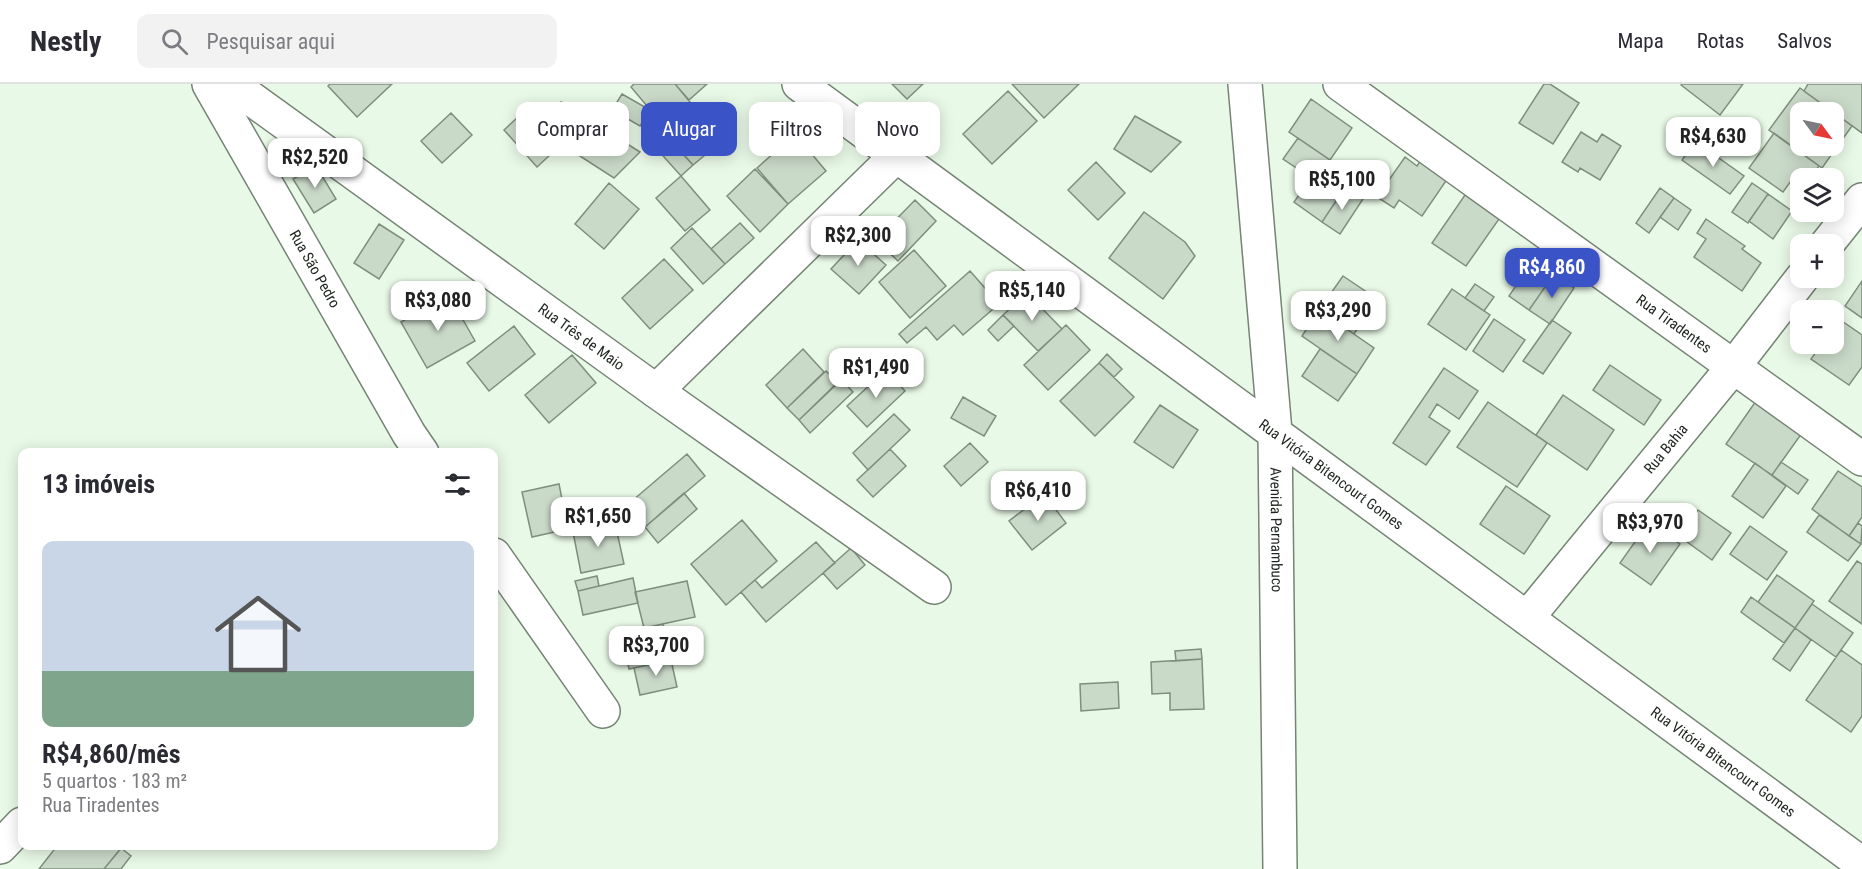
<!DOCTYPE html>
<html lang="pt">
<meta charset="utf-8">
<style>
:root{--surface:#fff;--page:#f2f2f3;--text:#2b2b33;--muted:#7c7c81;--line:#e1e1e2;--accent:#3a53c6}
body{margin:0;font-family:"Roboto Condensed",sans-serif;background:var(--page);color:var(--text);height:100vh;display:flex;flex-direction:column;font-size:22px;white-space:nowrap}
*{box-sizing:border-box;margin:0}
p{font-size:20px;color:var(--muted)}
.icon{flex:none;width:33px;height:33px;fill:none;stroke:currentColor;stroke-width:2;stroke-linecap:round;stroke-linejoin:round}
.map{position:relative;flex:1;overflow:hidden}
.sheet{position:absolute;left:18px;top:364px;width:480px;height:402px;display:flex;flex-direction:column;background:var(--surface);border-radius:12px;box-shadow:0 3px 15px #0003}
.sheet>*{flex:none}
.top-card{position:absolute;left:516px;top:18px;width:570px;height:54px;display:flex;gap:12px}
.needle{width:39px;rotate:123deg}
.buttons{position:absolute;left:1790px;top:18px;display:grid;gap:12px}
.buttons a{display:grid;place-items:center;width:54px;height:54px;border-radius:12px;background:var(--surface);box-shadow:0 3px 15px #0003;font-size:30px}
.price{position:absolute;translate:-50% -51px;padding:0 14px;border-radius:12px;background:#fff;color:#222;font-size:20px;line-height:39px;filter:drop-shadow(0 2px 3px #0008)}
.price::after{content:'';position:absolute;left:50%;top:36px;width:18px;height:14px;margin-left:-9px;background:inherit;clip-path:polygon(0 0,100% 0,50% 100%)}
.price.current{background:var(--accent);color:#fff}
ul{padding:0;list-style:none}
li{display:grid;align-content:center;gap:12px;height:318px;padding:0 24px}
li+li{border-top:2px solid var(--line)}
li span{display:grid;place-items:center;height:186px;border-radius:12px;color:#555}
li>.icon{margin-inline-start:auto}
span .icon{width:108px;height:108px;fill:#fffc;stroke-width:1}
li b{font-size:26px}
h2{display:flex;justify-content:space-between;align-items:center;height:72px;padding:0 24px;font-size:26px}
.pill{padding:0 21px;border-radius:12px;background:var(--surface);box-shadow:0 3px 15px #0003;font-size:21px;line-height:54px}
.pill.current{background:var(--accent);color:#fff}
header{display:flex;align-items:center;gap:36px;box-sizing:border-box;height:84px;padding:0 30px;background:var(--surface);border-bottom:2px solid var(--line)}
header strong{font-size:28px}
nav{display:flex;gap:33px;margin-inline-start:auto;font-size:21px}
.search{width:420px;height:54px;background:var(--page);display:flex;align-items:center;gap:15px;box-sizing:border-box;padding:0 21px;border-radius:12px;color:var(--muted);font-size:22px}
.map>svg:first-child{display:block}
</style>
<header>
<strong>Nestly</strong>
<div class="search"><svg class="icon" aria-label="search" viewBox="0 0 24 24"><circle cx="10" cy="10" r="6"/><path d="M15 15l6 6"/></svg>Pesquisar aqui</div>
<nav><a>Mapa</a><a>Rotas</a><a>Salvos</a></nav>
</header>
<div class="map">
<svg width="1862" height="785" viewBox="0 0 1862 785">
<rect width="100%" height="100%" fill="#e9f9e7"/>
<path fill="#cadac9" stroke="#7f8e7d" stroke-width="1.5" fill-rule="evenodd" d="M 330,0 L 392,0 L 357,33 L 328,2 Z
M 634,0 L 675,0 L 690,18 L 663,41 L 631,3 Z
M 675,0 L 707,0 L 689,16 Z
M 892,0 L 923,0 L 907,15 Z
M 1012,0 L 1079,0 L 1044,34 Z
M 1544,0 L 1550,0 L 1579,19 L 1553,60 L 1519,39 Z
M 1682,0 L 1743,0 L 1720,31 L 1681,1 Z
M 1808,0 L 1862,0 L 1862,49 L 1804,7 Z
M 1800,4 L 1852,42 L 1822,84 L 1769,46 ZM 1800,28 L 1833,28 L 1833,62 L 1800,62 Z
M 1008,7 L 1037,37 L 992,80 L 963,50 Z
M 622,10 L 650,26 L 640,42 L 612,26 Z
M 1311,15 L 1352,44 L 1330,76 L 1289,48 Z
M 561,18 L 593,31 L 563,59 L 542,36 Z
M 690,18 L 700,30 L 671,56 L 660,44 Z
M 530,22 L 563,59 L 537,83 L 504,46 Z
M 451,29 L 472,51 L 442,79 L 421,57 Z
M 1135,32 L 1181,58 L 1151,88 L 1114,65 Z
M 591,37 L 640,68 L 614,94 L 566,63 Z
M 660,44 L 693,81 L 681,92 L 648,55 Z
M 703,47 L 716,62 L 693,81 L 680,67 Z
M 1581,48 L 1597,58 L 1602,50 L 1621,62 L 1600,96 L 1580,84 L 1578,88 L 1562,78 Z
M 1774,49 L 1819,82 L 1810,94 L 1802,94 L 1796,90 L 1783,108 L 1749,84 Z
M 795,50 L 826,87 L 788,120 L 757,84 Z
M 1298,54 L 1330,76 L 1316,97 L 1283,75 Z
M 1695,57 L 1744,92 L 1730,110 L 1682,76 Z
M 1424,72 L 1450,91 L 1422,132 L 1399,116 L 1394,124 L 1377,113 L 1405,73 L 1417,82 Z
M 1096,78 L 1125,109 L 1098,136 L 1068,106 Z
M 316,82 L 336,115 L 314,129 L 293,95 Z
M 755,85 L 788,120 L 760,148 L 727,112 Z
M 681,92 L 710,126 L 685,147 L 656,114 Z
M 1311,94 L 1339,113 L 1322,138 L 1294,118 Z
M 609,99 L 639,125 L 604,165 L 575,140 Z
M 1752,99 L 1768,110 L 1748,139 L 1732,128 Z
M 1345,103 L 1363,115 L 1340,150 L 1322,138 Z
M 1660,104 L 1674,114 L 1649,149 L 1636,139 Z
M 1768,110 L 1792,127 L 1773,155 L 1749,137 Z
M 1465,111 L 1499,135 L 1466,182 L 1432,159 Z
M 1674,114 L 1691,126 L 1678,146 L 1660,133 Z
M 915,116 L 936,137 L 898,177 L 876,156 Z
M 1144,128 L 1185,158 L 1195,172 L 1163,215 L 1109,174 Z
M 1706,135 L 1745,162 L 1742,165 L 1761,179 L 1742,207 L 1694,173 L 1706,155 L 1697,149 Z
M 740,139 L 754,154 L 725,180 L 711,165 Z
M 379,140 L 404,156 L 379,195 L 354,179 Z
M 692,144 L 725,180 L 703,200 L 671,164 Z
M 858,156 L 886,181 L 859,210 L 831,185 Z
M 1543,162 L 1564,176 L 1529,226 L 1509,212 Z
M 914,166 L 946,202 L 910,234 L 879,198 Z
M 664,175 L 693,206 L 650,245 L 622,214 Z
M 970,187 L 999,220 L 963,251 L 954,241 L 937,256 L 926,243 L 907,259 L 899,250 Z
M 1554,190 L 1574,204 L 1550,240 L 1529,226 Z
M 1343,192 L 1377,215 L 1354,250 L 1319,226 Z
M 1862,197 L 1862,234 L 1845,222 Z
M 1475,200 L 1494,213 L 1484,227 L 1465,214 Z
M 1452,205 L 1490,231 L 1466,266 L 1428,240 Z
M 1027,209 L 1062,245 L 1038,267 L 1003,231 Z
M 449,211 L 475,257 L 427,284 L 401,238 Z
M 1319,226 L 1374,264 L 1357,290 L 1302,252 Z
M 1003,231 L 1014,242 L 998,257 L 988,246 Z
M 1494,235 L 1525,256 L 1503,288 L 1473,267 Z
M 1839,235 L 1862,251 L 1862,283 L 1849,301 L 1811,275 L 1822,260 L 1833,260 L 1833,243 Z
M 1552,236 L 1571,249 L 1543,290 L 1523,277 Z
M 1066,241 L 1090,266 L 1048,306 L 1024,281 Z
M 514,242 L 535,270 L 489,307 L 467,279 Z
M 803,265 L 824,288 L 787,324 L 766,301 Z
M 1320,265 L 1357,290 L 1338,317 L 1302,292 Z
M 1107,270 L 1122,285 L 1114,293 L 1099,279 Z
M 572,271 L 596,299 L 549,339 L 525,311 Z
M 1099,279 L 1134,313 L 1095,352 L 1060,317 Z
M 1610,281 L 1661,316 L 1644,341 L 1593,306 Z
M 1444,284 L 1478,307 L 1459,335 L 1437,320 L 1429,333 L 1450,347 L 1426,381 L 1393,359 Z
M 886,286 L 905,307 L 867,343 L 847,322 Z
M 826,287 L 838,299 L 799,336 L 787,324 Z
M 841,295 L 853,308 L 810,349 L 799,336 Z
M 1563,311 L 1614,346 L 1587,386 L 1536,351 Z
M 963,313 L 996,332 L 984,352 L 951,334 Z
M 1756,317 L 1802,349 L 1772,391 L 1726,360 Z
M 1488,318 L 1547,359 L 1517,403 L 1457,363 Z
M 1160,321 L 1198,346 L 1173,384 L 1134,358 Z
M 894,330 L 910,346 L 868,386 L 853,369 Z
M 970,359 L 988,378 L 961,402 L 944,382 Z
M 890,365 L 906,382 L 873,413 L 857,396 Z
M 687,370 L 705,392 L 645,443 L 626,422 Z
M 1781,378 L 1808,396 L 1798,410 L 1772,391 Z
M 1755,379 L 1786,402 L 1763,434 L 1732,412 Z
M 1838,387 L 1862,403 L 1862,433 L 1849,452 L 1812,425 Z
M 559,400 L 568,445 L 532,453 L 522,408 Z
M 1506,402 L 1550,432 L 1524,470 L 1480,440 Z
M 684,409 L 697,425 L 658,459 L 645,443 Z
M 1044,410 L 1066,439 L 1032,466 L 1009,437 Z
M 1698,426 L 1731,449 L 1712,476 L 1679,452 Z
M 1819,431 L 1861,460 L 1848,477 L 1807,448 Z
M 742,436 L 777,477 L 726,521 L 691,480 Z
M 1649,438 L 1680,460 L 1651,501 L 1620,479 Z
M 615,439 L 624,480 L 581,489 L 573,448 Z
M 1858,439 L 1862,442 L 1861,460 L 1849,452 Z
M 1750,442 L 1787,468 L 1767,496 L 1730,470 Z
M 816,458 L 835,479 L 766,538 L 741,508 L 755,496 L 762,504 Z
M 851,464 L 865,481 L 837,505 L 823,489 Z
M 1857,477 L 1862,480 L 1862,540 L 1829,517 Z
M 1777,491 L 1814,517 L 1795,544 L 1758,518 Z
M 597,492 L 599,502 L 578,507 L 575,497 Z
M 633,494 L 638,519 L 583,531 L 578,507 Z
M 687,497 L 695,533 L 644,544 L 635,508 Z
M 1751,513 L 1795,544 L 1784,559 L 1741,528 Z
M 1812,520 L 1853,549 L 1836,573 L 1795,544 Z
M 663,540 L 671,576 L 629,585 L 621,550 Z
M 1795,544 L 1811,556 L 1790,587 L 1773,575 Z
M 1201,565 L 1202,575 L 1176,577 L 1175,567 Z
M 1841,566 L 1862,581 L 1862,632 L 1851,648 L 1806,616 Z
M 1202,575 L 1204,625 L 1170,626 L 1170,609 L 1152,610 L 1151,578 Z
M 671,576 L 677,603 L 640,611 L 634,584 Z
M 1118,598 L 1119,624 L 1081,627 L 1080,600 Z
M 57,762 L 123,762 L 104,785 L 39,785 Z
M 121,764 L 131,772 L 121,785 L 104,785 Z"/>
<g fill="none" stroke-linecap="round" stroke-linejoin="round">
<defs>
<g id="minor">
<path id="s1" d="M 209,0 L 409,350 L 422,369"/>
<path id="s2" d="M 231,0 L 656,307 L 934,503"/>
<path id="s3" d="M 799,0 L 1862,780"/>
<path id="s4" d="M 1245,0 L 1275,348 L 1280,785"/>
<path id="s5" d="M 1340,0 L 1862,375"/>
<path d="M 1827,160 L 1862,116"/>
<path d="M 656,307 L 896,72"/>
<path d="M 494,471 L 603,627"/>
<path id="s6" d="M 1527,534 L 1734,282 L 1802,194"/>
<path d="M 0,763 L 22,740"/>
</g>
</defs>
<use href="#minor" stroke="#758474" stroke-width="36"/>
<use href="#minor" stroke="#fff" stroke-width="33"/>
</g>
<g text-anchor="middle" dominant-baseline="central" stroke-width="4.5" stroke-linejoin="round" paint-order="stroke">
<g font-size="15" fill="#1e241e" stroke="#fff">
<text stroke="none"><textPath href="#s1" startOffset="213">Rua São Pedro</textPath></text>
<text stroke="none"><textPath href="#s5" startOffset="411">Rua Tiradentes</textPath></text>
<text stroke="none"><textPath href="#s2" startOffset="432">Rua Três de Maio</textPath></text>
<text stroke="none"><textPath href="#s6" startOffset="219">Rua Bahia</textPath></text>
<text stroke="none"><textPath href="#s3" startOffset="660">Rua Vitória Bitencourt Gomes</textPath></text>
<text stroke="none"><textPath href="#s4" startOffset="447">Avenida Pernambuco</textPath></text>
<text stroke="none"><textPath href="#s3" startOffset="1146">Rua Vitória Bitencourt Gomes</textPath></text>
</g>
</g>
</svg>
<div class="buttons">
<a><svg class="needle" viewBox="-14 -14 28 28"><path d="M0-13l5 13h-10z" fill="#e53935"/><path d="M0 13l5-13h-10z" fill="#7c7c81"/></svg></a>
<a><svg class="icon" aria-label="layers" viewBox="0 0 24 24"><path d="M12 4l9 5-9 5-9-5zM3 14l9 5 9-5"/></svg></a>
<a>+</a>
<a>−</a>
</div>
<b class="price" style="left:1713px;top:84px">R$4,630</b>
<b class="price" style="left:315px;top:105px">R$2,520</b>
<b class="price" style="left:1342px;top:127px">R$5,100</b>
<b class="price" style="left:858px;top:183px">R$2,300</b>
<b class="price current" style="left:1552px;top:215px">R$4,860</b>
<b class="price" style="left:1032px;top:238px">R$5,140</b>
<b class="price" style="left:438px;top:248px">R$3,080</b>
<b class="price" style="left:1338px;top:258px">R$3,290</b>
<b class="price" style="left:876px;top:315px">R$1,490</b>
<b class="price" style="left:1038px;top:438px">R$6,410</b>
<b class="price" style="left:598px;top:464px">R$1,650</b>
<b class="price" style="left:1650px;top:470px">R$3,970</b>
<b class="price" style="left:656px;top:593px">R$3,700</b>
<div class="top-card">
<a class="pill">Comprar</a>
<a class="pill current">Alugar</a>
<a class="pill">Filtros</a>
<a class="pill">Novo</a>
</div>
<section class="sheet">
<h2>13 imóveis<svg class="icon" aria-label="filters" viewBox="0 0 24 24"><path d="M4 7h16M4 17h16"/><circle cx="9" cy="7" r="2"/><circle cx="15" cy="17" r="2"/></svg></h2>
<ul>
<li><span style="background:linear-gradient(#c9d6e8 70%,#7fa58c 0)"><svg class="icon" aria-label="home" viewBox="0 0 24 24"><path d="M3 11l9-7 9 7M6 9v11h12V9"/></svg></span><div><b>R$4,860/mês</b><p>5 quartos · 183 m²</p><p>Rua Tiradentes</p></div></li>
</ul>
</section>
</div>
